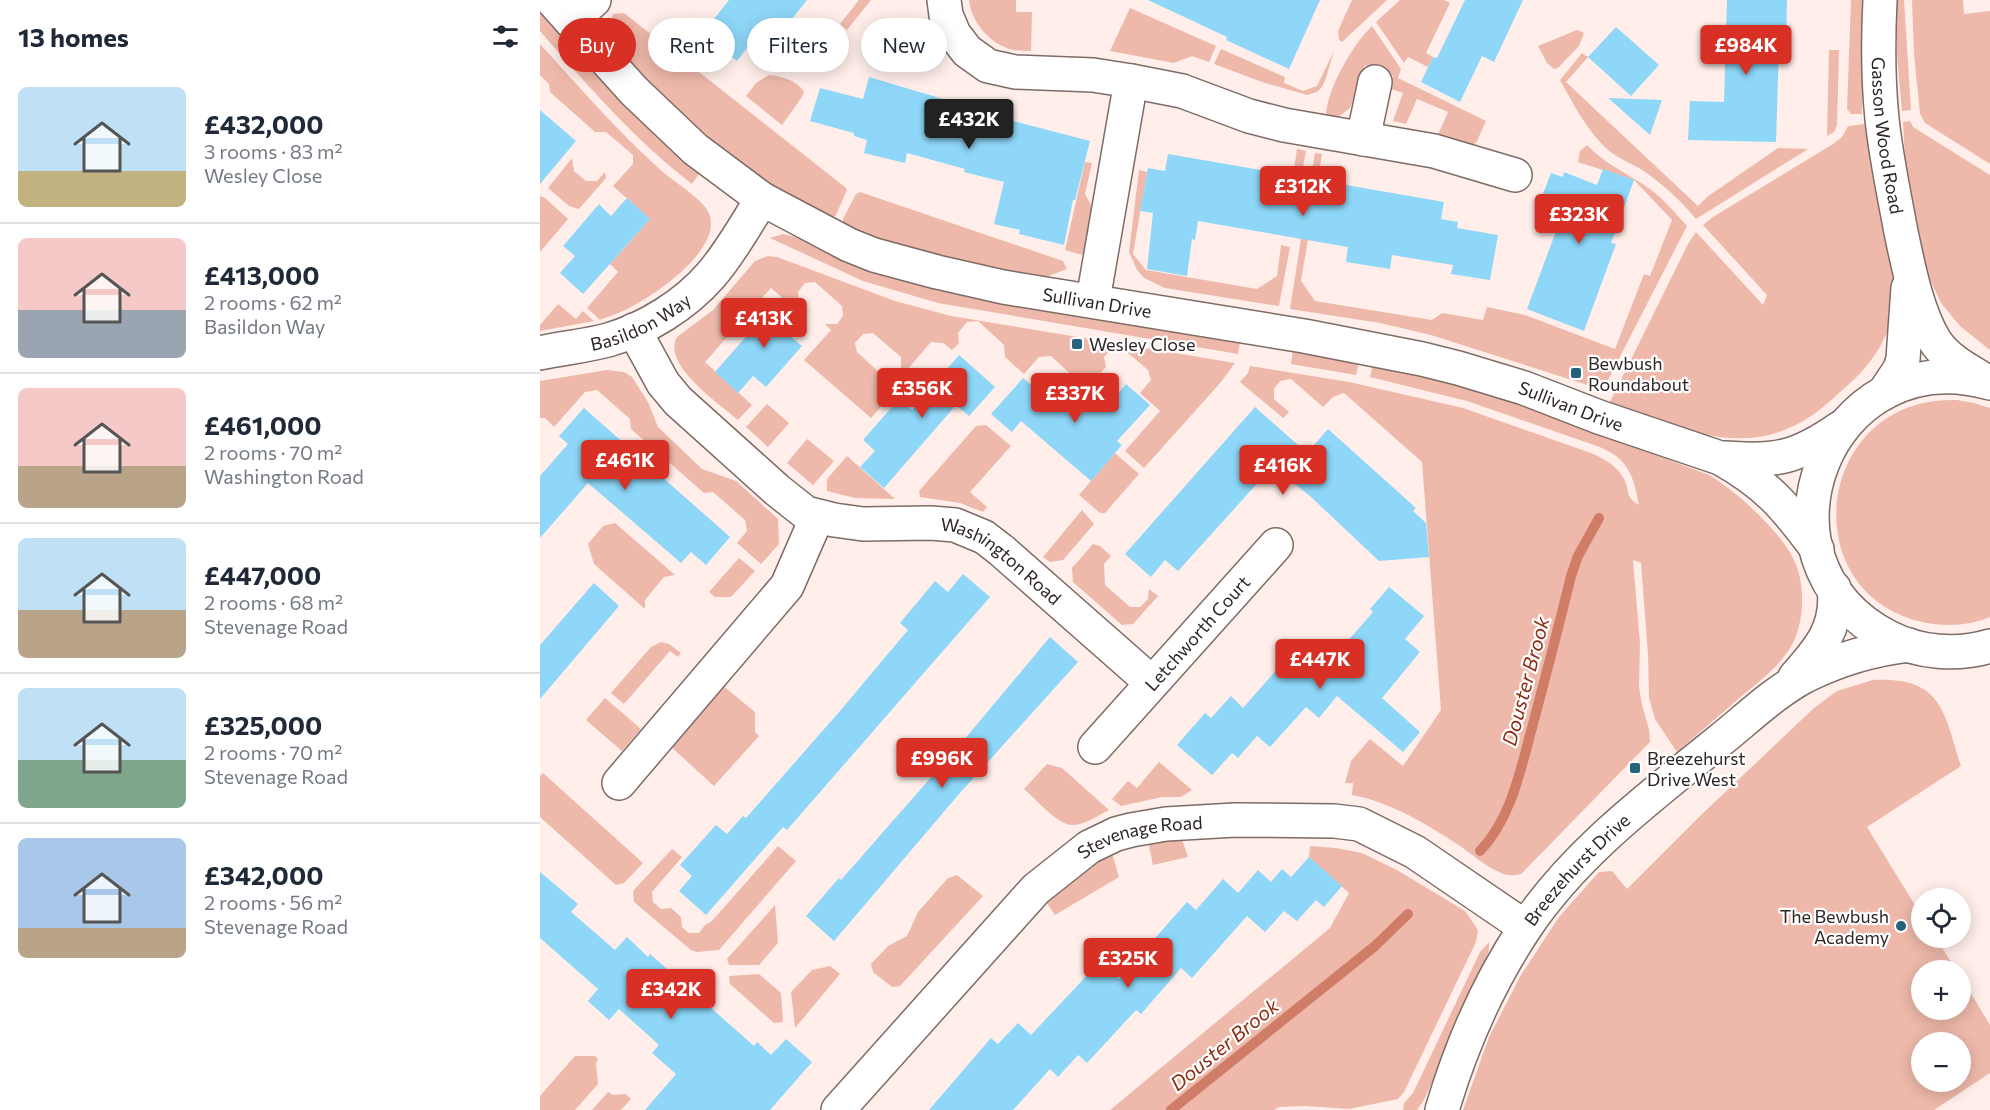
<!DOCTYPE html>
<meta charset="utf-8">
<style>
:root{--surface:#fff;--page:#f2f2f3;--text:#1f2937;--muted:#747a83;--line:#e0e1e3;--accent:#d93025}
body{margin:0;font-family:Commissioner,sans-serif;background:var(--page);color:var(--text);height:100vh;display:flex;flex-direction:column;font-size:22px;white-space:nowrap}
*{box-sizing:border-box;margin:0}
p{font-size:20px;color:var(--muted)}
.icon{flex:none;width:33px;height:33px;fill:none;stroke:currentColor;stroke-width:2;stroke-linecap:round;stroke-linejoin:round}
.map{position:relative;flex:1;overflow:hidden}
.drawer{display:flex;flex-direction:column;background:var(--surface);width:540px}
.drawer>*{flex:none}
.guide{position:absolute;left:18px;top:18px;width:570px;height:54px;display:flex;gap:12px}
.tools{position:absolute;left:1371px;top:888px;display:grid;gap:12px}
.tools a{display:grid;place-items:center;width:60px;height:60px;border-radius:50%;background:var(--surface);box-shadow:0 3px 15px #0003;font-size:30px}
.price{position:absolute;translate:-50% -51px;padding:0 14px;border-radius:6px;background:var(--accent);color:#fff;font-size:20px;line-height:39px;filter:drop-shadow(0 2px 3px #0008)}
.price::after{content:'';position:absolute;left:50%;top:36px;width:18px;height:14px;margin-left:-9px;background:inherit;clip-path:polygon(0 0,100% 0,50% 100%)}
.price.current{background:#222;color:#fff}
ul{padding:0;list-style:none}
li{display:flex;align-items:center;gap:18px;height:150px;padding:0 18px}
li+li{border-top:2px solid var(--line)}
li span{display:grid;place-items:center;flex:none;width:168px;height:120px;border-radius:9px;color:#555}
li>.icon{margin-inline-start:auto}
span .icon{width:72px;height:72px;fill:#fffc;stroke-width:1}
li b{font-size:26px}
h2{display:flex;justify-content:space-between;align-items:center;height:72px;padding:0 18px;font-size:26px}
.pill{padding:0 21px;border-radius:27px;background:var(--surface);box-shadow:0 3px 15px #0003;font-size:21px;line-height:54px}
.pill.current{background:var(--accent);color:#fff}
main{display:flex;flex:1;min-height:0}
.map>svg:first-child{display:block}
</style>
<main>
<section class="drawer">
<h2>13 homes<svg class="icon" aria-label="filters" viewBox="0 0 24 24"><path d="M4 7h16M4 17h16"/><circle cx="9" cy="7" r="2"/><circle cx="15" cy="17" r="2"/></svg></h2>
<ul>
<li><span style="background:linear-gradient(#bfe0f5 70%,#c2b280 0)"><svg class="icon" aria-label="home" viewBox="0 0 24 24"><path d="M3 11l9-7 9 7M6 9v11h12V9"/></svg></span><div><b>£432,000</b><p>3 rooms · 83 m²</p><p>Wesley Close</p></div></li>
<li><span style="background:linear-gradient(#f6c9c9 60%,#9aa5b1 0)"><svg class="icon" aria-label="home" viewBox="0 0 24 24"><path d="M3 11l9-7 9 7M6 9v11h12V9"/></svg></span><div><b>£413,000</b><p>2 rooms · 62 m²</p><p>Basildon Way</p></div></li>
<li><span style="background:linear-gradient(#f6c9c9 65%,#b9a48a 0)"><svg class="icon" aria-label="home" viewBox="0 0 24 24"><path d="M3 11l9-7 9 7M6 9v11h12V9"/></svg></span><div><b>£461,000</b><p>2 rooms · 70 m²</p><p>Washington Road</p></div></li>
<li><span style="background:linear-gradient(#bfe0f5 60%,#b9a48a 0)"><svg class="icon" aria-label="home" viewBox="0 0 24 24"><path d="M3 11l9-7 9 7M6 9v11h12V9"/></svg></span><div><b>£447,000</b><p>2 rooms · 68 m²</p><p>Stevenage Road</p></div></li>
<li><span style="background:linear-gradient(#bfe0f5 60%,#7fa58c 0)"><svg class="icon" aria-label="home" viewBox="0 0 24 24"><path d="M3 11l9-7 9 7M6 9v11h12V9"/></svg></span><div><b>£325,000</b><p>2 rooms · 70 m²</p><p>Stevenage Road</p></div></li>
<li><span style="background:linear-gradient(#a9c7e8 75%,#b9a48a 0)"><svg class="icon" aria-label="home" viewBox="0 0 24 24"><path d="M3 11l9-7 9 7M6 9v11h12V9"/></svg></span><div><b>£342,000</b><p>2 rooms · 56 m²</p><p>Stevenage Road</p></div></li>
</ul>
</section>
<div class="map">
<svg width="1450" height="1110" viewBox="0 0 1450 1110">
<rect width="100%" height="100%" fill="#ffeee9"/>
<path fill="#eeb9ab" fill-rule="evenodd" d="M 319,0 L 331,0 L 307,30 L 300,24 Z
M 429,0 L 476,0 L 476,12 L 492,12 L 491,51 C 483,51 474,51 467,48 C 447,41 431,20 429,0 Z
M 812,0 L 847,0 L 802,42 L 799,40 L 798,31 Z
M 860,0 L 904,0 L 910,3 L 886,53 L 893,57 L 888,67 L 868,57 L 864,63 L 836,22 Z
M 1311,0 L 1322,0 L 1322,114 L 1311,114 L 1307,109 Z
M 1355,0 L 1364,0 L 1371,110 L 1362,111 L 1357,55 Z
M 1372,0 L 1423,0 L 1424,14 L 1450,11 L 1450,164 L 1385,123 L 1380,114 L 1374,53 Z
M 590,8 L 676,46 L 669,62 L 652,56 L 634,63 L 570,51 Z
M 0,12 C 51,68 100,126 159,174 L 152,184 C 95,140 47,85 0,31 Z
M 84,13 L 305,187 L 307,190 L 296,215 L 290,220 L 215,178 L 124,103 L 72,43 L 70,23 L 73,14 Z
M 832,26 L 861,69 L 858,78 L 946,121 L 936,143 L 929,146 L 897,137 L 908,112 L 877,99 L 866,124 L 853,121 L 863,93 L 848,88 L 853,76 L 825,65 L 810,108 L 793,121 L 786,117 C 786,90 813,44 832,26 Z
M 1037,30 L 1044,33 L 1039,46 L 1018,68 L 1014,69 L 1007,63 L 998,46 Z
M 0,44 C 40,88 79,133 124,173 C 136,183 166,201 170,216 C 179,249 123,289 98,303 C 87,310 73,315 60,320 L 47,308 L 78,272 L 70,264 L 110,219 L 73,186 L 93,164 L 93,155 L 66,132 L 55,132 L 10,92 L 9,84 L 0,75 Z
M 681,49 L 745,77 L 744,83 L 763,91 L 777,86 L 794,51 L 786,78 L 782,87 L 777,92 L 767,95 L 722,82 L 674,64 Z
M 1289,50 L 1299,50 L 1297,125 L 1294,132 L 1287,136 Z
M 1042,53 L 1048,57 L 1026,82 L 1158,206 L 1167,197 L 1238,148 L 1268,149 L 1156,219 C 1142,202 1126,187 1108,174 C 1096,165 1080,160 1068,150 C 1047,131 1034,105 1020,80 Z
M 229,75 C 241,76 257,80 264,92 L 262,97 L 242,125 L 206,96 L 216,83 Z
M 1370,121 L 1373,127 L 1450,175 L 1450,350 L 1420,326 L 1401,303 L 1387,273 L 1365,158 L 1363,122 Z
M 1325,124 C 1332,162 1338,199 1345,236 C 1349,257 1355,279 1354,300 C 1352,335 1333,363 1308,385 C 1290,401 1272,419 1249,428 C 1190,455 1125,423 1070,402 L 1148,244 L 1156,232 L 1223,305 L 1227,295 L 1163,225 L 1173,217 L 1293,144 L 1302,137 L 1308,126 Z
M 1047,145 C 1066,165 1087,173 1110,189 C 1124,199 1135,213 1147,226 L 1066,384 L 1060,389 L 891,335 L 840,323 L 750,309 L 762,232 L 769,233 L 761,281 L 775,301 L 892,320 L 902,313 L 943,320 L 947,307 L 985,315 L 1075,349 L 1104,274 L 1110,276 L 1132,220 L 1094,180 L 1038,162 L 1040,151 Z
M 757,149 L 766,151 L 755,211 L 753,176 Z
M 775,153 L 782,154 L 773,214 L 765,213 Z
M 32,158 L 34,171 L 46,181 L 57,181 L 65,172 L 66,178 L 39,209 L 29,206 L 8,188 Z
M 545,162 L 552,163 L 545,194 L 555,212 L 547,246 L 542,255 L 525,250 Z
M 599,170 L 607,172 L 593,254 L 606,270 L 717,289 L 737,276 L 741,245 L 750,247 L 739,306 L 625,288 L 604,278 L 597,270 L 589,252 Z
M 320,192 L 523,261 L 527,269 L 506,277 L 498,277 L 375,252 L 303,227 L 303,219 L 316,194 Z
M 0,196 L 5,198 L 28,219 L 0,252 Z
M 243,234 C 259,236 275,247 290,253 C 330,269 369,282 410,292 L 700,342 L 698,354 L 398,303 L 323,281 L 230,238 Z
M 228,256 L 237,257 L 355,301 L 411,316 L 695,363 L 681,382 L 604,468 L 585,451 L 620,411 L 600,393 L 611,380 L 608,370 L 582,348 L 572,348 L 564,357 L 566,367 L 542,394 L 538,390 L 537,380 L 511,356 L 499,357 L 484,374 L 465,357 L 464,345 L 438,321 L 427,322 L 418,333 L 419,343 L 412,350 L 403,343 L 391,342 L 366,371 L 361,367 L 361,357 L 333,333 L 323,334 L 315,343 L 317,352 L 343,376 L 355,375 L 358,371 L 366,378 L 331,418 L 264,360 L 291,330 L 285,324 L 297,324 L 303,316 L 302,306 L 275,282 L 265,283 L 258,292 L 259,300 L 253,307 L 231,288 L 165,362 L 212,405 L 198,420 C 180,404 121,365 137,337 L 173,310 L 215,261 Z
M 18,304 L 36,319 L 43,311 L 54,321 L 0,331 L 0,325 Z
M 753,350 L 819,362 L 816,375 L 751,364 Z
M 833,365 L 918,385 L 975,402 L 1169,475 C 1195,490 1239,530 1253,558 C 1267,585 1265,630 1246,654 C 1235,670 1218,682 1203,695 C 1181,714 1159,733 1137,752 L 1115,719 L 1109,698 L 1108,655 L 1101,563 L 1093,560 L 1100,644 L 1099,687 L 1102,705 L 1109,729 L 1110,742 L 981,874 C 973,876 966,876 959,872 C 945,866 933,855 920,846 C 888,825 851,802 812,795 L 813,783 L 805,783 L 811,761 L 830,739 L 863,766 L 901,710 L 882,462 L 804,393 L 793,397 L 783,407 L 751,379 L 740,381 L 734,389 L 734,399 L 749,412 L 743,418 L 700,382 L 708,373 L 710,366 L 809,382 L 923,408 L 1051,453 C 1066,460 1078,466 1085,481 C 1091,495 1084,495 1099,505 C 1093,474 1088,458 1057,446 L 927,401 L 830,377 Z
M 67,370 L 84,372 L 92,377 L 108,402 L 118,427 L 162,469 L 196,481 L 238,519 L 239,544 L 221,564 L 197,543 L 207,531 L 205,520 L 173,492 L 164,493 L 91,429 L 90,419 L 57,390 L 45,392 L 14,427 L 5,418 L 0,418 L 0,381 Z
M 1417,400 L 1434,403 L 1450,408 L 1450,617 C 1428,626 1405,627 1382,622 C 1251,592 1276,395 1417,400 Z
M 227,404 L 249,423 L 228,447 L 206,427 Z
M 446,425 L 471,446 L 430,492 L 447,507 L 443,512 L 420,503 L 380,497 L 379,491 L 436,426 Z
M 267,439 L 294,461 L 273,485 L 247,463 Z
M 575,453 L 599,474 L 565,513 L 560,513 L 539,495 Z
M 307,456 L 355,499 L 315,498 L 287,491 L 287,479 Z
M 542,510 L 554,524 L 523,560 L 510,562 L 503,557 Z
M 75,523 L 135,575 L 124,577 L 105,600 L 105,609 L 54,564 L 48,544 L 63,526 Z
M 553,544 L 560,546 L 571,556 L 564,564 L 565,585 L 590,607 L 600,607 L 608,599 L 609,589 L 618,596 L 593,624 L 582,625 L 533,582 L 532,568 Z
M 199,558 L 215,571 L 191,597 L 175,597 L 169,592 Z
M 121,642 L 129,644 L 141,653 L 138,657 L 130,651 L 84,704 L 71,693 L 111,647 Z
M 1333,680 C 1402,676 1404,712 1421,766 L 1327,827 L 1381,915 L 1382,938 L 1396,938 L 1416,970 L 1382,970 L 1382,1010 L 1420,1010 L 1421,977 L 1450,1025 L 1450,1073 L 1394,1110 L 923,1110 L 949,1037 L 981,975 L 1019,917 L 1059,872 L 1072,871 L 1087,889 L 1161,815 L 1274,708 L 1297,691 ZM 1420,1042 L 1420,1082 L 1382,1082 L 1382,1042 Z
M 182,685 L 215,712 L 215,732 L 219,736 L 174,786 L 130,746 Z
M 65,698 L 101,729 L 82,751 L 46,720 Z
M 619,762 L 652,790 L 641,797 L 622,797 L 581,806 L 572,799 L 588,781 L 597,788 Z
M 507,764 L 522,768 L 569,810 C 559,815 546,824 534,825 C 519,827 495,798 484,789 Z
M 3,773 L 103,863 L 84,883 L 76,885 L 0,817 L 0,776 Z
M 642,839 L 648,857 L 613,865 L 608,841 Z
M 238,846 L 256,861 L 179,950 L 157,952 L 151,950 L 94,902 L 93,891 L 132,849 L 142,857 L 112,892 L 113,902 L 121,909 L 131,908 L 141,917 L 142,927 L 149,933 L 159,933 L 165,925 L 172,921 Z
M 770,846 L 796,848 L 822,853 L 857,870 L 925,911 L 938,930 L 936,942 L 864,1092 L 858,1099 L 809,1109 L 765,1106 L 740,1107 L 734,1110 L 570,1110 L 790,928 L 809,893 L 769,857 Z
M 572,853 L 579,877 L 515,915 L 505,900 L 532,875 Z
M 417,875 L 443,896 L 360,986 L 352,987 L 333,972 L 331,964 L 348,946 L 367,936 L 378,912 L 408,878 Z
M 235,905 L 238,943 L 219,965 L 189,965 L 187,959 Z
M 949,942 L 949,950 L 945,962 L 884,1100 L 877,1110 L 863,1110 L 864,1103 L 873,1093 L 940,952 Z
M 290,966 L 300,974 L 255,1028 L 251,992 L 272,970 Z
M 219,974 L 241,993 L 243,1022 L 234,1023 L 190,984 L 189,976 Z
M 35,1056 L 55,1056 L 58,1059 L 56,1063 L 58,1084 L 35,1110 L 0,1110 L 0,1096 Z
M 68,1092 L 73,1095 L 86,1094 L 91,1099 L 81,1110 L 52,1110 Z"/>
<g fill="none" stroke-linecap="round" stroke-linejoin="round">
<path stroke="#cf7d67" stroke-width="10" d="M 940,851 C 972,818 981,767 993,724 C 1006,675 1019,625 1031,576 L 1038,556 L 1059,518
M 631,1110 L 835,946 L 868,914"/>
</g>
<path fill="#8ed7f8" d="M 189,0 L 267,0 L 220,59 L 207,48 L 197,61 L 162,34 Z
M 608,0 L 780,0 L 749,69 L 686,40 L 687,37 Z
M 925,0 L 983,0 L 954,62 L 942,56 L 920,102 L 881,82 L 893,57 L 897,58 Z
M 1187,0 L 1247,0 L 1246,47 L 1239,47 L 1236,142 L 1148,140 L 1150,101 L 1184,102 Z
M 1076,27 L 1119,65 L 1091,96 L 1048,57 Z
M 329,77 L 440,110 L 439,112 L 550,141 L 535,200 L 533,200 L 524,245 L 479,234 L 480,230 L 454,224 L 464,182 L 424,172 L 425,169 L 367,153 L 365,163 L 324,153 L 327,140 L 314,136 L 314,133 L 270,121 L 280,88 L 323,99 Z
M 1068,98 L 1122,100 L 1110,135 Z
M 0,110 L 36,141 L 0,184 Z
M 628,154 L 904,202 L 901,219 L 918,222 L 917,228 L 958,235 L 950,280 L 911,274 L 913,265 L 852,255 L 850,269 L 806,262 L 808,247 L 658,221 L 655,240 L 652,239 L 647,276 L 607,269 L 613,213 L 600,211 L 608,168 L 625,171 Z
M 1063,169 L 1094,180 L 1071,243 L 1076,244 L 1044,331 L 987,309 L 1024,210 L 1000,202 L 1011,173 L 1023,177 L 1024,172 L 1057,185 Z
M 87,198 L 110,219 L 43,294 L 20,273 L 35,256 L 23,246 L 59,204 L 71,216 Z
M 241,297 L 265,318 L 249,335 L 262,346 L 226,387 L 213,376 L 198,393 L 175,372 Z
M 419,355 L 455,387 L 429,416 L 416,405 L 344,488 L 320,467 L 335,451 L 323,440 L 359,399 L 372,410 Z
M 483,378 L 521,411 L 523,409 L 529,414 L 532,410 L 537,415 L 559,390 L 572,401 L 586,384 L 610,405 L 577,441 L 582,445 L 551,481 L 481,421 L 472,432 L 451,414 Z
M 715,407 L 767,453 L 788,429 L 876,508 L 873,511 L 886,523 L 889,557 L 839,561 L 771,497 L 733,466 L 638,571 L 625,560 L 611,577 L 585,554 Z
M 44,408 L 190,537 L 166,565 L 151,552 L 141,563 L 48,483 L 0,538 L 0,476 L 28,444 L 19,436 Z
M 423,574 L 450,597 L 247,830 L 243,827 L 166,915 L 139,891 L 152,876 L 140,865 L 176,825 L 187,834 L 203,816 L 206,818 L 300,711 L 368,630 L 360,623 L 395,581 L 408,592 Z
M 54,583 L 79,606 L 0,699 L 0,645 Z
M 849,587 L 884,616 L 865,639 L 880,652 L 842,698 L 880,732 L 863,752 L 797,696 L 779,718 L 766,707 L 730,747 L 717,736 L 698,758 L 692,753 L 672,775 L 637,745 L 665,713 L 671,718 L 691,696 L 703,708 L 740,666 L 753,677 L 771,656 L 785,667 L 833,612 L 830,609 Z
M 510,637 L 538,662 L 419,794 L 294,941 L 266,916 L 299,878 L 301,880 L 423,741 Z
M 769,857 L 802,886 L 784,907 L 776,900 L 757,921 L 744,911 L 725,932 L 707,916 L 652,978 L 641,968 L 601,1014 L 596,1010 L 547,1063 L 538,1055 L 518,1077 L 510,1069 L 473,1110 L 389,1110 L 451,1038 L 458,1044 L 478,1023 L 491,1035 L 552,970 L 558,976 L 565,967 L 579,979 L 647,902 L 656,910 L 683,879 L 698,893 L 718,870 L 731,882 L 742,869 L 751,877 Z
M 0,872 L 38,904 L 31,912 L 75,950 L 87,937 L 108,957 L 110,954 L 143,983 L 214,1046 L 217,1042 L 231,1055 L 246,1039 L 272,1062 L 230,1110 L 105,1110 L 136,1074 L 112,1053 L 118,1046 L 118,1044 L 79,1009 L 69,1020 L 48,1001 L 58,989 L 0,938 Z"/>
<g fill="none" stroke-linecap="round" stroke-linejoin="round">
<defs>
<g id="minor">
<path d="M 404,0 L 406,15 L 414,34 L 427,51 L 448,66 L 475,72 L 553,75 L 591,81 L 642,91 L 709,116 L 744,125 L 894,151 L 975,175"/>
<path d="M 823,139 L 835,82"/>
<path d="M 553,300 L 591,81"/>
<path id="s1" d="M 94,330 L 123,383 L 138,401 L 237,490 L 266,513 L 294,520 L 323,524 L 391,523 L 415,525 L 444,537 L 461,550 L 611,682"/>
<path id="s2" d="M 0,353 C 22,348 46,346 68,340 C 106,329 145,305 171,275 C 191,252 206,224 222,199"/>
<path id="s3" d="M 555,747 L 736,545"/>
<path d="M 79,783 L 247,586 L 277,517"/>
<path id="s4" d="M 298,1110 L 496,889 L 549,847 L 576,834 L 591,830 L 626,824 L 695,820 L 794,821 L 819,824 L 875,852 L 985,927"/>
</g>
<g id="tertiary">
<path id="s5" d="M 12,0 L 94,91 L 155,149 L 222,199 L 309,245 L 334,255 L 397,272 L 463,287 L 764,336 L 882,359 L 918,368 L 984,388 L 1059,417 L 1180,458 C 1227,484 1245,506 1277,549"/>
<path id="s6" d="M 1340,0 C 1338,40 1338,80 1342,119 C 1346,157 1354,194 1361,232 C 1368,265 1377,312 1395,341 C 1406,358 1424,368 1441,378"/>
<path d="M 31,21 L 54,0"/>
<path d="M 1450,383 C 1287,337 1200,560 1348,637 C 1379,653 1417,656 1450,646"/>
<path d="M 1344,393 L 1360,369 L 1363,359 L 1368,288"/>
<path d="M 1185,458 C 1236,462 1257,458 1300,428"/>
<path d="M 1255,677 C 1280,649 1299,627 1294,588"/>
<path id="s7" d="M 902,1110 C 921,1046 948,984 985,928 C 1034,854 1109,798 1178,742 C 1206,720 1233,693 1265,676 C 1297,660 1333,649 1369,645"/>
</g>
</defs>
<use href="#minor" stroke="#7d6b66" stroke-width="36"/>
<use href="#tertiary" stroke="#7d6b66" stroke-width="36"/>
<use href="#minor" stroke="#fff" stroke-width="33"/>
<use href="#tertiary" stroke="#fff" stroke-width="33"/>
</g>
<g fill="#26627a" stroke="#fff" stroke-width="2">
<rect x="531" y="338" width="12" height="12" rx="3"/>
<rect x="1030" y="367" width="12" height="12" rx="3"/>
<rect x="1089" y="762" width="12" height="12" rx="3"/>
<circle cx="1361" cy="926" r="6"/>
</g>
<g text-anchor="middle" dominant-baseline="central" stroke-width="4.5" stroke-linejoin="round" paint-order="stroke">
<g font-size="18" fill="#2d2624" stroke="#fff">
<text stroke="none"><textPath href="#s6" startOffset="136">Gasson Wood Road</textPath></text>
<text stroke="none"><textPath href="#s5" startOffset="644">Sullivan Drive</textPath></text>
<text stroke="none"><textPath href="#s2" startOffset="106">Basildon Way</textPath></text>
<text stroke="none"><textPath href="#s5" startOffset="1130">Sullivan Drive</textPath></text>
<text stroke="none"><textPath href="#s1" startOffset="462">Washington Road</textPath></text>
<text stroke="none"><textPath href="#s3" startOffset="153">Letchworth Court</textPath></text>
<text stroke="none"><textPath href="#s4" startOffset="417">Stevenage Road</textPath></text>
<text stroke="none"><textPath href="#s7" startOffset="279">Breezehurst Drive</textPath></text>
</g>
<g font-size="18" fill="#2d2624" stroke="#fff" text-anchor="start">
<text x="549" y="344">Wesley Close</text>
<text x="1048" y="363">Bewbush<tspan x="1048" dy="21">Roundabout</tspan></text>
<text x="1107" y="758">Breezehurst<tspan x="1107" dy="21">Drive West</tspan></text>
<text x="1349" y="916" text-anchor="end">The Bewbush<tspan x="1349" dy="21">Academy</tspan></text>
</g>
<g font-size="20" font-style="italic" fill="#8d2c10" stroke="#fff">
<text transform="translate(985 681) rotate(-75)">Douster Brook</text>
<text transform="translate(684 1044) rotate(-39)">Douster Brook</text>
</g>
</g>
</svg>
<div class="tools">
<a><svg class="icon" aria-label="locate" viewBox="0 0 24 24"><circle cx="12" cy="12" r="6"/><path d="M12 2v4M12 18v4M2 12h4M18 12h4"/></svg></a>
<a>+</a>
<a>−</a>
</div>
<b class="price" style="left:1206px;top:76px">£984K</b>
<b class="price current" style="left:429px;top:150px">£432K</b>
<b class="price" style="left:763px;top:217px">£312K</b>
<b class="price" style="left:1039px;top:245px">£323K</b>
<b class="price" style="left:224px;top:349px">£413K</b>
<b class="price" style="left:382px;top:419px">£356K</b>
<b class="price" style="left:535px;top:424px">£337K</b>
<b class="price" style="left:85px;top:491px">£461K</b>
<b class="price" style="left:743px;top:496px">£416K</b>
<b class="price" style="left:780px;top:690px">£447K</b>
<b class="price" style="left:402px;top:789px">£996K</b>
<b class="price" style="left:588px;top:989px">£325K</b>
<b class="price" style="left:131px;top:1020px">£342K</b>
<div class="guide">
<a class="pill current">Buy</a>
<a class="pill">Rent</a>
<a class="pill">Filters</a>
<a class="pill">New</a>
</div>
</div>
</main>
